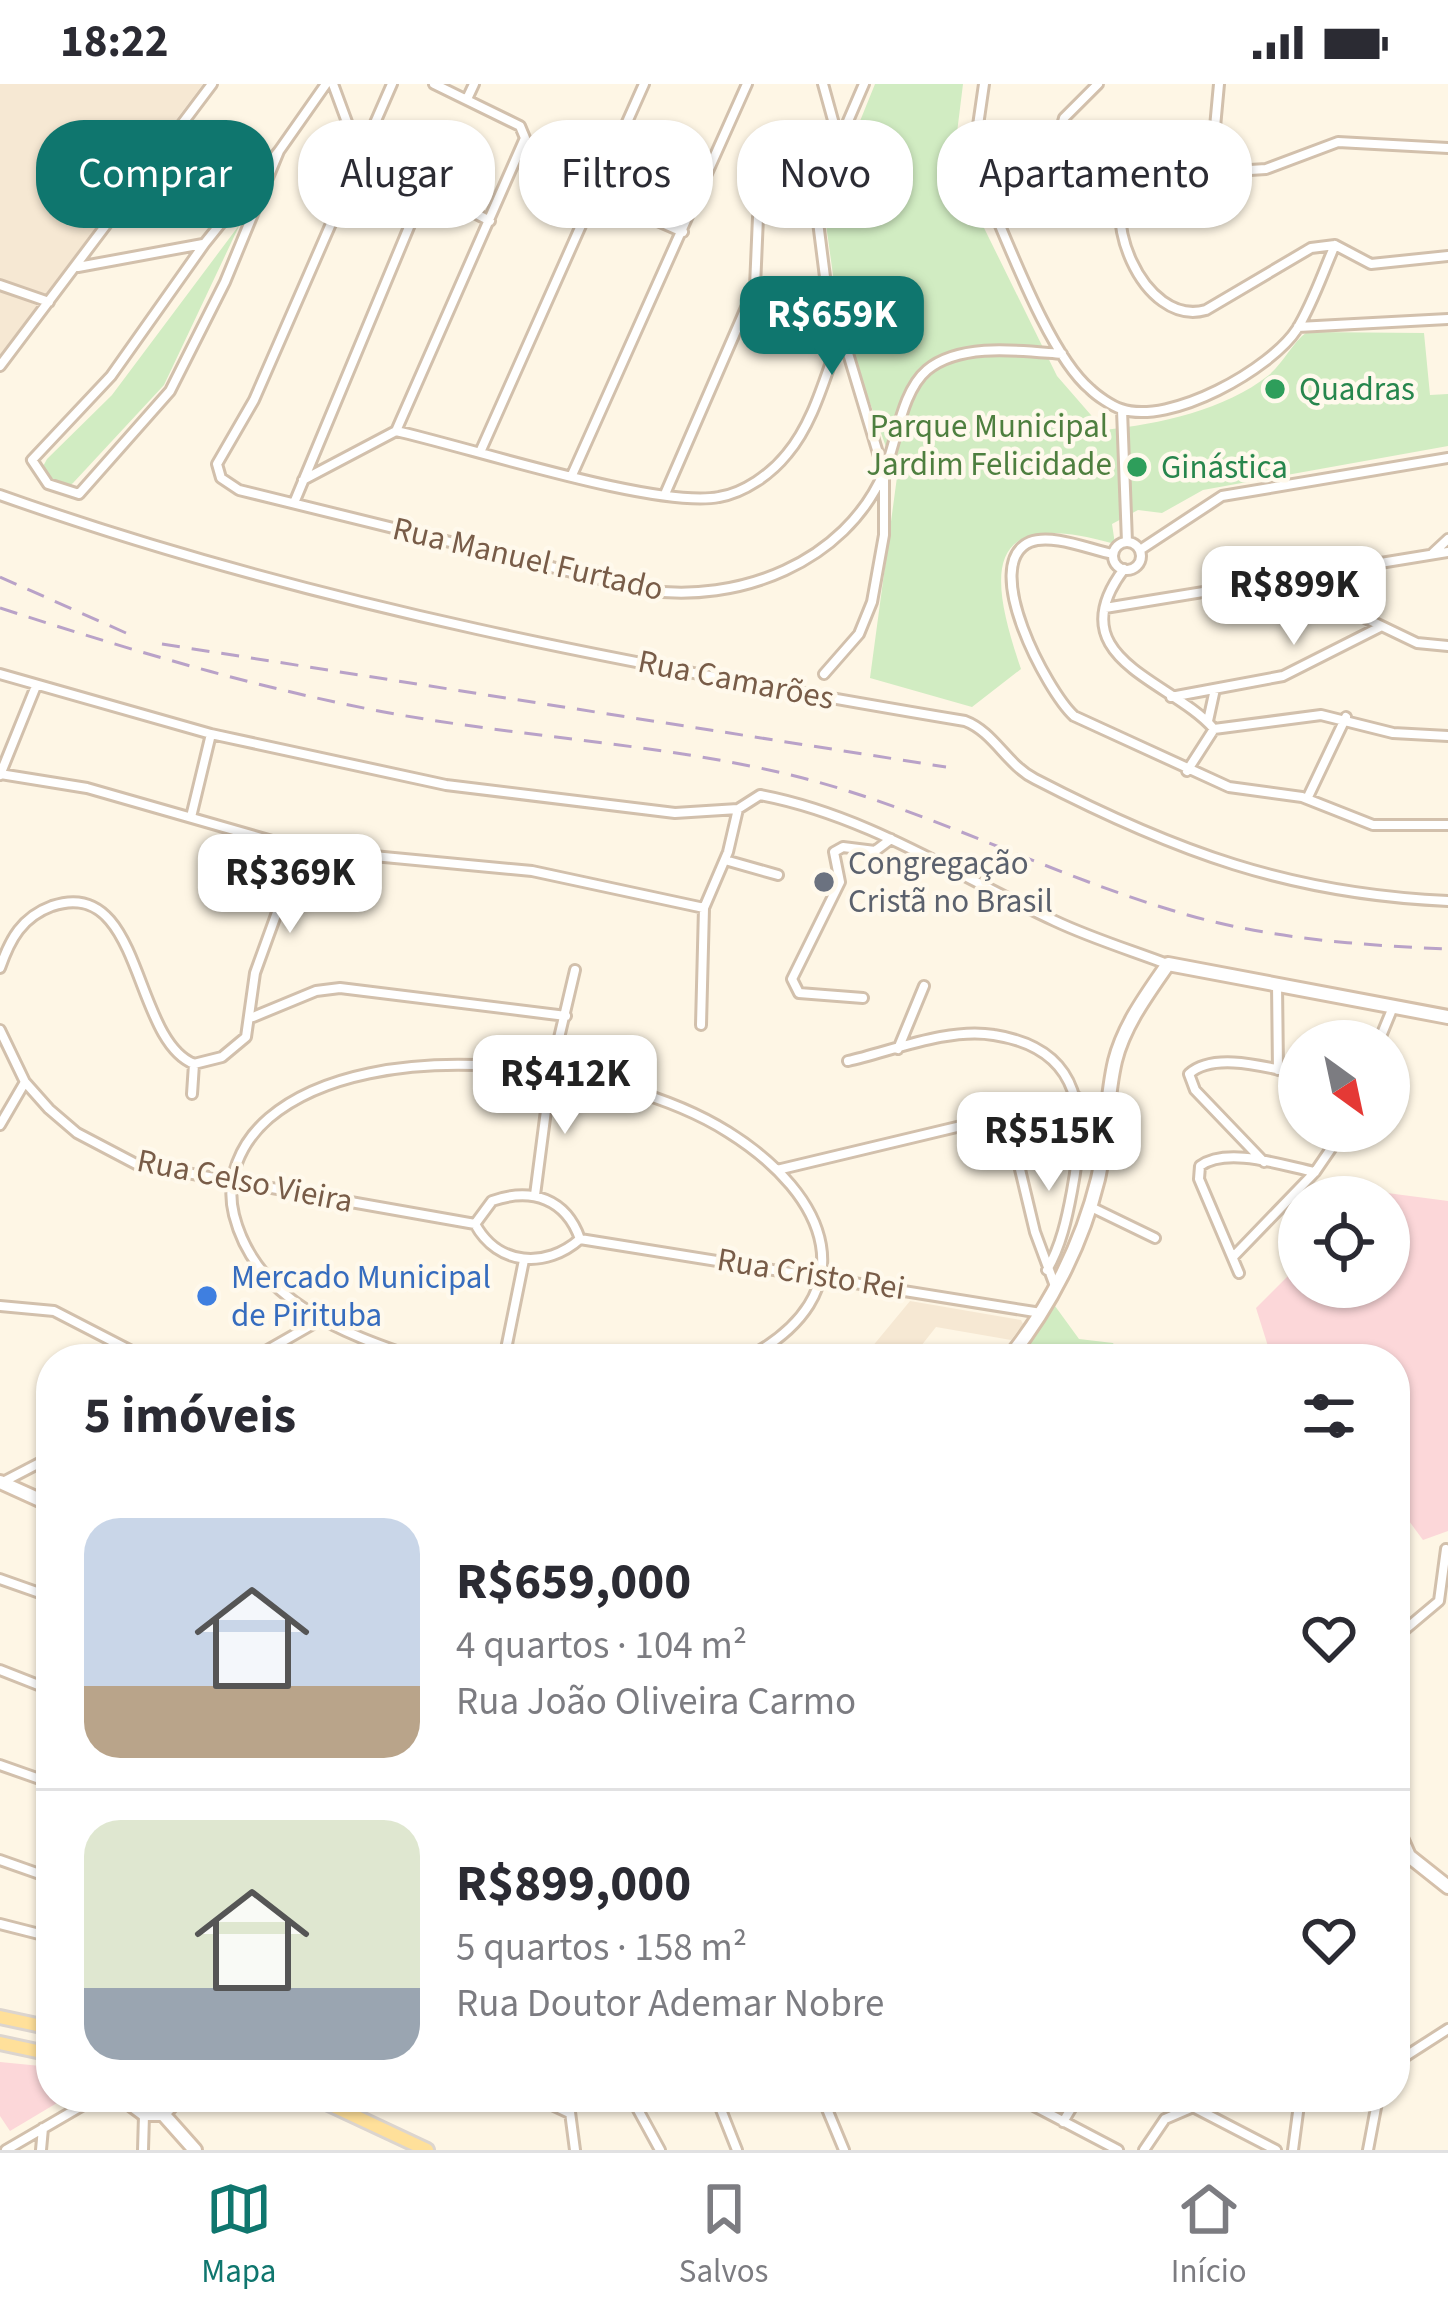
<!DOCTYPE html>
<html lang="pt">
<meta charset="utf-8">
<style>
:root{--surface:#fff;--page:#f7f7f7;--text:#2b2b33;--muted:#7c7c81;--line:#e1e1e2;--accent:#0f766e}
body{margin:0;font-family:"Source Sans 3",sans-serif;background:var(--page);color:var(--text);height:100vh;display:flex;flex-direction:column;font-size:45px;white-space:nowrap}
*{box-sizing:border-box;margin:0}
p{font-size:39px;color:var(--muted)}
.icon{flex:none;width:66px;height:66px;fill:none;stroke:currentColor;stroke-width:2;stroke-linecap:round;stroke-linejoin:round}
.map{position:relative;flex:1;overflow:hidden}
.details{position:absolute;left:36px;top:1260px;width:1374px;height:768px;display:flex;flex-direction:column;background:var(--surface);border-radius:48px;box-shadow:0 3px 9px #0004}
.details>*{flex:none}
.guide{position:absolute;left:36px;top:36px;width:1377px;height:108px;display:flex;gap:24px}
.needle{width:78px;rotate:147deg}
.controls{position:absolute;left:1278px;top:936px;display:grid;gap:24px}
.controls a{display:grid;place-items:center;width:132px;height:132px;border-radius:50%;background:var(--surface);box-shadow:0 3px 9px #0004;font-size:60px}
.price{position:absolute;translate:-50% -102px;padding:0 27px;border-radius:24px;background:#fff;color:#222;font-size:39px;line-height:78px;filter:drop-shadow(0 3px 6px #0008)}
.price::after{content:'';position:absolute;left:50%;top:72px;width:36px;height:27px;margin-left:-18px;background:inherit;clip-path:polygon(0 0,100% 0,50% 100%)}
.price.current{background:var(--accent);color:#fff}
ul{padding:0;list-style:none}
li{display:flex;align-items:center;gap:36px;height:300px;padding:0 48px}
li+li{border-top:3px solid var(--line)}
li span{display:grid;place-items:center;flex:none;width:336px;height:240px;border-radius:36px;color:#555}
li>.icon{margin-inline-start:auto}
span .icon{width:144px;height:144px;fill:#fffc;stroke-width:1}
li b{font-size:51px}
h2{display:flex;justify-content:space-between;align-items:center;height:144px;padding:0 48px;font-size:51px}
.chip{padding:0 42px;border-radius:48px;background:var(--surface);box-shadow:0 3px 9px #0004;font-size:42px;line-height:108px}
.chip.current{background:var(--accent);color:#fff}
.status{display:flex;justify-content:space-between;align-items:center;height:84px;padding:0 60px;background:var(--surface);direction:ltr}
.status svg{height:33px;fill:currentColor}
.tabs{display:flex;justify-content:space-around;align-items:center;height:168px;border-top:3px solid var(--line);background:var(--surface);font-size:33px;color:var(--muted)}
.tabs a{display:grid;justify-items:center;gap:6px}
.tabs .current{color:var(--accent)}
.map>svg:first-child{display:block}
</style>
<div class="status"><b>18:22</b><svg viewBox="0 0 49 12"><path d="M0 12V9h3v3zM5 12V6h3v6zM10 12V3h3v9zM15 12V0h3v12zM26 1h20v11H26zM47 4h2v5h-2z"/></svg></div>
<div class="map">
<svg width="1448" height="2066" viewBox="0 0 1448 2066">
<rect width="100%" height="100%" fill="#fef6e5"/>
<path fill="#f6e8d3" d="M 0,0 L 203,0 L 0,271 Z
M 910,1217 L 1021,1236 L 1023,1240 L 1011,1256 L 936,1243 L 921,1262 L 994,1275 L 862,1275 Z"/>
<path fill="#fcd7d9" d="M 1357,1105 L 1448,1117 L 1448,1447 L 1423,1456 L 1395,1418 L 1395,1275 L 1272,1275 L 1256,1224 L 1299,1181 L 1299,1203 L 1389,1203 L 1389,1113 L 1353,1113 Z
M 0,1978 L 51,1983 L 51,2013 L 67,2013 L 10,2047 L 0,2032 Z"/>
<path fill="#d1ecc2" d="M 875,0 L 963,0 L 953,81 L 1057,292 L 1104,346 C 1159,340 1225,326 1269,291 C 1284,278 1292,259 1307,248 L 1424,249 L 1430,311 L 1448,310 L 1448,362 L 1203,406 L 1162,429 L 1138,426 L 1112,440 L 1115,460 C 984,422 987,486 1021,585 L 972,623 L 870,594 L 897,393 L 839,234 L 824,126 Z
M 240,140 L 164,301 L 73,399 L 68,403 L 40,388 L 47,375 L 112,311 Z
M 1055,1222 L 1079,1255 L 1113,1259 L 1122,1275 L 1019,1275 Z"/>
<g fill="none" stroke-linecap="round" stroke-linejoin="round">
<defs>
<path id="street" d="M 333,0 L 358,68
M 392,0 L 254,316 L 217,380 L 221,394 L 239,406 L 645,506 C 738,520 845,479 884,388 C 897,358 901,308 927,286 C 961,258 1022,267 1062,270
M 823,0 L 839,58 L 816,122 L 825,193 L 884,389 L 884,451 L 872,518 L 859,550 L 824,590
M 984,0 L 974,69 L 980,95 C 1005,149 1047,269 1090,305 C 1097,312 1112,322 1121,325 C 1170,342 1271,285 1297,245 C 1313,219 1323,188 1335,161
M 1098,0 L 1064,34 C 1049,75 1091,102 1118,125
M 1219,0 L 1214,54 L 1235,79 L 1250,86 L 1266,85 L 1338,58 L 1448,64
M 467,15 L 474,0
M 1214,54 C 1191,63 1153,66 1135,83 C 1094,125 1143,244 1206,226 L 1311,164 L 1335,161 L 1371,180 L 1448,172
M 839,58 L 864,0
M 279,67 L 205,159 L 111,292 L 32,376 L 48,400 L 79,410 L 170,307 L 225,198 L 279,67 L 326,0
M 358,69 L 490,137
M 596,110 L 683,148
M 78,183 L 203,160
M 0,201 L 49,218
M 1298,243 L 1448,235
M 0,282 L 212,0
M 1122,326 L 1127,458
M 396,347 L 525,54 L 520,42 L 434,0
M 481,366 L 644,0
M 572,391 L 747,0
M 303,396 L 396,347 C 468,363 657,425 719,413 C 744,409 771,390 787,370 C 814,338 825,292 840,253
M 665,410 L 755,203 L 758,133 L 776,119 L 816,122
M 0,411 C 312,522 638,582 965,637 C 994,648 1007,681 1035,695 C 1174,767 1289,810 1448,817
M 294,419 L 424,107
M1113 472a14 14 0 1 1 28 0a14 14 0 1 1-28 0Z
M 1140,466 L 1222,412 L 1448,374
M 1433,469 L 1448,455
M 1113,470 C 1091,466 1052,449 1030,458 C 979,480 1047,607 1074,632 L 1229,703 L 1302,713 L 1373,741 L 1448,741
M 1124,485 C 1056,575 1172,596 1214,645
M 1290,498 L 1417,559 L 1448,562
M 1105,524 L 1448,468
M 0,590 L 211,650 L 446,701 L 675,729 L 738,725 L 760,711 C 867,731 957,792 1055,837 C 1091,854 1130,866 1167,880
M 1171,613 L 1283,592 L 1380,543
M 1208,637 L 1215,605
M 1187,687 L 1214,645 L 1321,631 L 1393,649 L 1448,652
M 0,690 L 87,704 L 300,765 L 532,787 L 704,824
M 0,691 L 36,602
M 1307,715 L 1346,633
M 191,733 L 211,650
M 725,776 L 778,791
M 0,884 C 10,855 22,833 52,822 C 143,791 132,955 194,980 L 222,973 L 246,953 L 255,889 L 300,765
M 1277,900 L 1278,986
M 863,914 L 799,909 L 792,895 L 840,798 L 834,768 L 843,763 L 875,767 L 891,755
M 253,933 L 316,907 L 340,904 L 566,932
M 701,941 L 704,824 L 728,768 L 738,725
M 0,946 L 25,998 L 49,1025 L 77,1049 L 136,1080 L 475,1140
M 1379,957 L 1393,923
M 898,965 L 924,902
M 848,977 C 892,967 949,943 994,951 C 1085,965 1086,1033 1072,1107 C 1067,1134 1061,1162 1047,1186
M 192,1010 L 194,980
M 1007,1031 L 1035,1148 L 1055,1202
M 0,1041 L 25,998
M 1264,1078 L 1195,1006 L 1189,990 C 1214,967 1269,984 1299,990
M 777,1086 L 1078,1014
M 535,1111 L 551,988 L 575,886
M 1091,1123 L 1155,1154
M 475,1140 L 492,1117 C 532,1103 566,1115 580,1155
M 475,1140 C 498,1182 546,1185 580,1155
M 580,1155 L 1041,1229
M 1233,1173 L 1315,1088 L 1343,1047
M 1239,1189 L 1199,1095 L 1200,1082 C 1228,1062 1284,1082 1315,1088
M 0,1222 L 54,1227 L 147,1275
M 252,1275 L 320,1236
M 419,1275 C 343,1249 256,1218 234,1131 C 225,1095 240,1059 269,1034 C 373,946 619,979 728,1048 C 829,1111 869,1210 745,1275
M 504,1275 L 524,1176
M 1,1399 L 51,1373
M 0,1495 L 51,1513
M 1395,1554 L 1439,1517 L 1446,1465
M 0,1586 L 51,1606
M 0,1681 L 51,1699
M 0,1776 L 51,1794
M 0,1840 L 51,1853
M 1395,1979 L 1448,1945
M 535,2013 L 569,2029
M 568,2013 L 575,2066
M 631,2013 L 660,2066
M 716,2013 L 737,2066
M 822,2013 L 844,2066
M 1017,2013 L 1118,2066
M 1063,2038 L 1078,2013
M 6,2066 L 97,2013
M 41,2066 L 43,2044
M 143,2066 L 144,2031
M 1144,2066 L 1165,2035 L 1193,2023 L 1276,2066
M 1293,2066 L 1300,2013
M 1368,2066 L 1378,2013"/>
<path id="secondary" d="M 1008,1275 C 1050,1223 1082,1160 1098,1095 C 1107,1056 1106,1015 1115,977 C 1124,941 1148,909 1168,880 L 1448,933
M 0,1398 L 51,1421
M 1395,1741 L 1409,1772 L 1448,1803
M 121,2013 L 144,2030 L 163,2030 L 179,2013
M 163,2030 L 195,2066"/>
<path id="primary" d="M 0,1933 L 51,1944
M 0,1959 L 51,1970
M 314,2013 L 427,2066"/>
</defs>
<use href="#street" stroke="#d2c0ac" stroke-width="14"/>
<use href="#secondary" stroke="#d5c0aa" stroke-width="18"/>
<use href="#primary" stroke="#dcd5cf" stroke-width="18"/>
<use href="#street" stroke="#fff" stroke-width="8"/>
<use href="#secondary" stroke="#fff" stroke-width="12"/>
<use href="#primary" stroke="#ffe09a" stroke-width="12"/>
<path stroke="#b9a2c8" stroke-width="3" stroke-dasharray="18 12" stroke-linecap="butt" d="M 0,493 L 126,549
M 0,524 C 127,565 253,603 384,628 C 518,653 655,659 787,690 C 920,722 1041,787 1171,826 C 1260,854 1355,861 1448,865
M 162,560 L 946,683"/>
</g>
<g fill="#2e9e5b" stroke="#fff9ec" stroke-width="4.5">
<circle cx="1275" cy="305" r="12"/>
<circle cx="1137" cy="383" r="12"/>
</g>
<circle fill="#6b7280" stroke="#fff9ec" stroke-width="4.5" cx="824" cy="798" r="12"/>
<circle fill="#3f7fe0" stroke="#fff9ec" stroke-width="4.5" cx="207" cy="1212" r="12"/>
<g text-anchor="middle" dominant-baseline="central" stroke-width="9" stroke-linejoin="round" paint-order="stroke">
<g font-size="33" fill="#27864d" stroke="#fff9ec" text-anchor="start">
<text x="1299" y="305">Quadras</text>
<text x="1161" y="383">Ginástica</text>
</g>
<g font-size="33" fill="#4e7f3f" stroke="#fff9ec">
<text x="989" y="342">Parque Municipal<tspan x="989" dy="38">Jardim Felicidade</tspan></text>
</g>
<g font-size="33" fill="#785c48" stroke="#fff9ec">
<text transform="translate(528 475) rotate(13)">Rua Manuel Furtado</text>
<text transform="translate(736 596) rotate(11)">Rua Camarões</text>
<text transform="translate(245 1097) rotate(11)">Rua Celso Vieira</text>
<text transform="translate(811 1190) rotate(9)">Rua Cristo Rei</text>
</g>
<g font-size="33" fill="#5b616d" stroke="#fff9ec" text-anchor="start">
<text x="848" y="779">Congregação<tspan x="848" dy="38">Cristã no Brasil</tspan></text>
</g>
<g font-size="33" fill="#366cbe" stroke="#fff9ec" text-anchor="start">
<text x="231" y="1193">Mercado Municipal<tspan x="231" dy="38">de Pirituba</tspan></text>
</g>
</g>
</svg>
<div class="controls">
<a><svg class="needle" viewBox="-14 -14 28 28"><path d="M0-13l5 13h-10z" fill="#e53935"/><path d="M0 13l5-13h-10z" fill="#7c7c81"/></svg></a>
<a><svg class="icon" aria-label="locate" viewBox="0 0 24 24"><circle cx="12" cy="12" r="6"/><path d="M12 2v4M12 18v4M2 12h4M18 12h4"/></svg></a>
</div>
<b class="price current" style="left:832px;top:294px">R$659K</b>
<b class="price" style="left:1294px;top:564px">R$899K</b>
<b class="price" style="left:290px;top:852px">R$369K</b>
<b class="price" style="left:565px;top:1053px">R$412K</b>
<b class="price" style="left:1049px;top:1110px">R$515K</b>
<div class="guide">
<a class="chip current">Comprar</a>
<a class="chip">Alugar</a>
<a class="chip">Filtros</a>
<a class="chip">Novo</a>
<a class="chip">Apartamento</a>
</div>
<section class="details">
<h2>5 imóveis<svg class="icon" aria-label="filters" viewBox="0 0 24 24"><path d="M4 7h16M4 17h16"/><circle cx="9" cy="7" r="2"/><circle cx="15" cy="17" r="2"/></svg></h2>
<ul>
<li><span style="background:linear-gradient(#c9d6e8 70%,#b9a48a 0)"><svg class="icon" aria-label="home" viewBox="0 0 24 24"><path d="M3 11l9-7 9 7M6 9v11h12V9"/></svg></span><div><b>R$659,000</b><p>4 quartos · 104 m²</p><p>Rua João Oliveira Carmo</p></div><svg class="icon" aria-label="heart" viewBox="0 0 24 24"><path d="M12 20l-8-8c-3-5 5-10 8-4 3-6 11-1 8 4z"/></svg></li>
<li><span style="background:linear-gradient(#dfe7d0 70%,#9aa5b1 0)"><svg class="icon" aria-label="home" viewBox="0 0 24 24"><path d="M3 11l9-7 9 7M6 9v11h12V9"/></svg></span><div><b>R$899,000</b><p>5 quartos · 158 m²</p><p>Rua Doutor Ademar Nobre</p></div><svg class="icon" aria-label="heart" viewBox="0 0 24 24"><path d="M12 20l-8-8c-3-5 5-10 8-4 3-6 11-1 8 4z"/></svg></li>
</ul>
</section>
</div>
<nav class="tabs">
<a class="current"><svg class="icon" aria-label="map" viewBox="0 0 24 24"><path d="M3 6l6-2 6 2 6-2v14l-6 2-6-2-6 2zM9 4v14M15 6v14"/></svg>Mapa</a>
<a><svg class="icon" aria-label="saved" viewBox="0 0 24 24"><path d="M7 4h10v16l-5-4-5 4z"/></svg>Salvos</a>
<a><svg class="icon" aria-label="home" viewBox="0 0 24 24"><path d="M3 11l9-7 9 7M6 9v11h12V9"/></svg>Início</a>
</nav>
